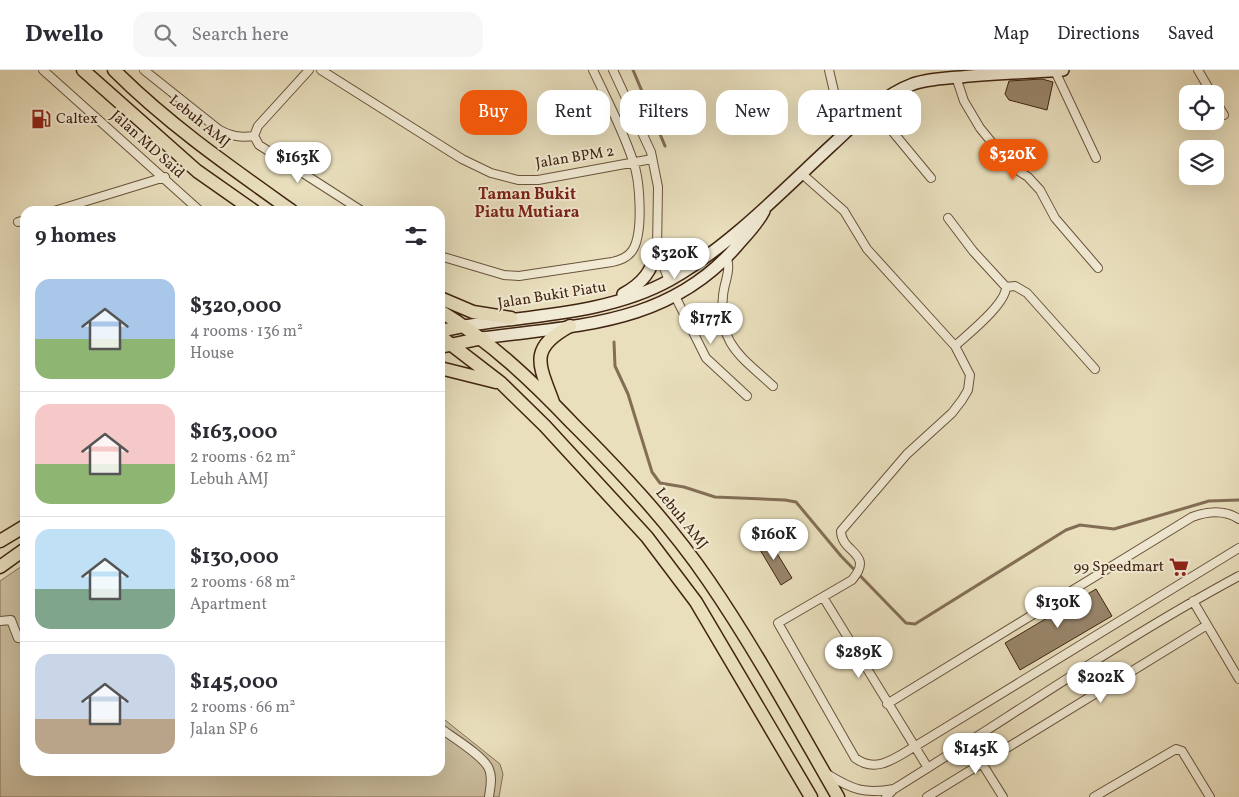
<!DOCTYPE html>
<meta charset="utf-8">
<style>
:root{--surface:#fff;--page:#f7f7f7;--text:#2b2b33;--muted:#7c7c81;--line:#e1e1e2;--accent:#ea580c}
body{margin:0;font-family:Vollkorn,serif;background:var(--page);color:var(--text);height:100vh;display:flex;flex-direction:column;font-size:19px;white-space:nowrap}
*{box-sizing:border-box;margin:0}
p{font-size:16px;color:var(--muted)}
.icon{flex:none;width:28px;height:28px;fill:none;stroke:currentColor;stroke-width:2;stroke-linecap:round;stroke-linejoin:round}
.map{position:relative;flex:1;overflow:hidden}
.panel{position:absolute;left:20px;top:136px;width:425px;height:570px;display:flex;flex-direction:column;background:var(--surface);border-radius:15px;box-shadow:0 5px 20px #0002}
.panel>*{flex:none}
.top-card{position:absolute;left:460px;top:20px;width:475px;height:45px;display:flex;gap:10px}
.controls{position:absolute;left:1179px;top:15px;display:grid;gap:10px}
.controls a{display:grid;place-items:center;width:45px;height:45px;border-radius:10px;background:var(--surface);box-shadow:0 5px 20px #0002;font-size:25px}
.price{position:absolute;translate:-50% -42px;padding:0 11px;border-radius:18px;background:#fff;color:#222;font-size:16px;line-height:32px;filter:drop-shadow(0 1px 2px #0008)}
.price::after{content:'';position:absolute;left:50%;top:30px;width:15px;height:11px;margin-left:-8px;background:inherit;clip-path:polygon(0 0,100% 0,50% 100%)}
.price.selected{background:var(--accent);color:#fff}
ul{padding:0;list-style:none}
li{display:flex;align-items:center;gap:15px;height:125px;padding:0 15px}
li+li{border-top:1px solid var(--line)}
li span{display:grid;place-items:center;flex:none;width:140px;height:100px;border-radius:15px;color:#555}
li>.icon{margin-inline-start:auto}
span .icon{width:60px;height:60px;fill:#fffc;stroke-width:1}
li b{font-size:21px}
h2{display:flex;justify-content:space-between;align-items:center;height:60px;padding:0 15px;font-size:21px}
.chip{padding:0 18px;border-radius:15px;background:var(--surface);box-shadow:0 5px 20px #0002;font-size:18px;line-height:45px}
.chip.selected{background:var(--accent);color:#fff}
header{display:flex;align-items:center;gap:30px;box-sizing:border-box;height:70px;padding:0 25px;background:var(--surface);border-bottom:1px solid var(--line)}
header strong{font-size:24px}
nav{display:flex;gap:28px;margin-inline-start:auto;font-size:18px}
.search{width:350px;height:45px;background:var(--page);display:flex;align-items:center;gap:12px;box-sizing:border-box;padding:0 18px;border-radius:15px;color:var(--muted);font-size:19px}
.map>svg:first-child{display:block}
</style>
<header>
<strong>Dwello</strong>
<div class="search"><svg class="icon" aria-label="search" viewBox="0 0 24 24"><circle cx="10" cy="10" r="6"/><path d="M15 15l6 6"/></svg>Search here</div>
<nav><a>Map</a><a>Directions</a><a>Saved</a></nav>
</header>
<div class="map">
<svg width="1239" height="727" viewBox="0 0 1239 727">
<rect width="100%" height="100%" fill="#e9dfbd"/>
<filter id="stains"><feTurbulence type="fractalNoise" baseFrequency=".004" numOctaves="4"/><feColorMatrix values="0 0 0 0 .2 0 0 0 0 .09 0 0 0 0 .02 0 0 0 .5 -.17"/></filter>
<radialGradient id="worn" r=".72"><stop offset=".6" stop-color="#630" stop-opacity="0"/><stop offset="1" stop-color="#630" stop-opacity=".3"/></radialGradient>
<path fill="#ccbfa0" stroke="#867258" d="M 25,494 L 25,701 L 440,701 L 440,646 L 500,694 L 503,704 L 499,727 L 0,727 L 0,511 Z"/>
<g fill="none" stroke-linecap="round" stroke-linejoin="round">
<path stroke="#836e55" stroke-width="3" d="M 633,0 L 665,76
M 614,272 L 615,296 L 628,324 L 652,402 L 660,413 L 684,417 L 715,427 L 785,430 L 796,432 L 841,486 L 906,553 L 915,554 L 1066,460 L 1080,455 L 1114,459 L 1209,431 L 1239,430"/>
</g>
<path fill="#98856a" stroke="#402411" d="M 1042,9 L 1053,12 L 1047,40 L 1009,30 L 1005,24 L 1009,11 Z
M 767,467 L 792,508 L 781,515 L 756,473 Z
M 1096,519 L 1112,546 L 1020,600 L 1005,573 Z"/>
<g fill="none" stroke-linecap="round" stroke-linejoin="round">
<defs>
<path id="minor" d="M 43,0 L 200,141
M 144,0 L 218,59 C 230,66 240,68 254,66
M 321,0 L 462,89 L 491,103 L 518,110 L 538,110 L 652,89
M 613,0 L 651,82 L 658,117 L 657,179 L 669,211
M 829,0 L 844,64
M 1198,0 L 1212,24
M 1055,1 L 1096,88
M 956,7 L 964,31 L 980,58 L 1011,96 L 1028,107 L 1040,120 L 1055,148 L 1098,198
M 1215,30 L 1224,45
M 873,38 L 931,108
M 254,66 L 259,75 L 362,141
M 254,66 L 258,56 L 309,0
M 801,103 L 844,141 L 867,179 L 955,276 L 970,305 L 968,320 L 962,330 L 952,343 L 907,384 L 841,461 C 841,483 875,483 852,510 L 778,553 L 855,688 C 876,704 895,688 914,677 L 1239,478
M 54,141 L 165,107
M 948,148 L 973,181 L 1006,217 C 1006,234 968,264 955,276
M 18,152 L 25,150
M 440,186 L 504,205 L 519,206 L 612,192 C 620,190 627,188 632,181 C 644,164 640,110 633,91 C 623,60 607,30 593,0
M 727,188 C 731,202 724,212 723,226 C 718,275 741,286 773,316
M 1006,217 L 1015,216 L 1027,223 L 1095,299
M 675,226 L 706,288 L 747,326
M 823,527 L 928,698
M 1193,531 L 1239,609
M 0,551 L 11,550 L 18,568 L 25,569
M 887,634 L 1192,447 C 1208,441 1224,439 1239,449
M 440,658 C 452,667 484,686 489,699 C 493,708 490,718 489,727
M 968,671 L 1003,727
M 827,704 C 853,720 864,724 894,719
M 886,727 L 894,719 C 1009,648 1120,570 1239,506
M 927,727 L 1207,555
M 1094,727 L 1176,679 L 1182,681 L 1210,727"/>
<path id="secondary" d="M 657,179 C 670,192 672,196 691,195
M 623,224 C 643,213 652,201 657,179
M 464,256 C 532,245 609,244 670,210 C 730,176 781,122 832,75 C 857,52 881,26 913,14 C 928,9 945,8 961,7 C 995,3 1029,3 1063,0
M 483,268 C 577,255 668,255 736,177 C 746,165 757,155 764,141"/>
<path id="primary" d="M 440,261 L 464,256
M 440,277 L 483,268
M 0,471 L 25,456
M 0,497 L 25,479"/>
<path id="trunk" d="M 83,0 L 197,101 L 254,141
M 114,0 C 168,54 230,97 292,141
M 440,228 L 473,242 L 511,248
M 440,241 C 490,271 532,311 572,353 C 621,402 669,453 708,510 C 756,580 796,654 838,727
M 440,266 L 501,313 L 545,356 L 647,467 L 696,532 L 811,727
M 440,298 L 496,312
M 553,332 C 539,294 528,279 570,256"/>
</defs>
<use href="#minor" stroke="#6a533c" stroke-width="10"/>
<use href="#secondary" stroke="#402411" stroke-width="14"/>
<use href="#primary" stroke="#402411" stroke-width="15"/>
<use href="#trunk" stroke="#402411" stroke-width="15"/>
<use href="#minor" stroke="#f1ead4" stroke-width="8"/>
<use href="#secondary" stroke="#f1ead4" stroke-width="11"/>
<use href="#primary" stroke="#e9dfbd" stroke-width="12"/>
<use href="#trunk" stroke="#e9dfbd" stroke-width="12"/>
</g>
<defs>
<symbol id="fuel-bare" viewBox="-9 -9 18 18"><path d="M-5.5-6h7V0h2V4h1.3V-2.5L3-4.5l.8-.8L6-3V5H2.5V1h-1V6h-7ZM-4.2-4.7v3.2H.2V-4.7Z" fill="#8f2418" stroke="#f1ead4" stroke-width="2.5" paint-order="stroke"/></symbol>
<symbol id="supermarket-bare" viewBox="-9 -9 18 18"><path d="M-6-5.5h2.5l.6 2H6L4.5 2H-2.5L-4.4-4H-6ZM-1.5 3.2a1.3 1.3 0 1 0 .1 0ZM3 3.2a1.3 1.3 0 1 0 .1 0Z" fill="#8f2418" stroke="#f1ead4" stroke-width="2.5" paint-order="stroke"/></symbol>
</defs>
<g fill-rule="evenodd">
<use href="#fuel-bare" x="27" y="35" width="28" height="28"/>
<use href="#supermarket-bare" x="1165" y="483" width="28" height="28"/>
</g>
<g text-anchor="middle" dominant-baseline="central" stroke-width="4" stroke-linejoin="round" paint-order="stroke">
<g font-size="15" fill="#402411" stroke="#f1ead4" text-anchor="start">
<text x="56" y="49">Caltex</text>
<text x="1164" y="497" text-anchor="end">99 Speedmart</text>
</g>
<g font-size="15" fill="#402411" stroke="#f1ead4">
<text transform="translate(199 52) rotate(39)">Lebuh AMJ</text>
<text transform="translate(147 75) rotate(42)">Jalan MD Said</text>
<text transform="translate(575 88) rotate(-9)">Jalan BPM 2</text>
<text transform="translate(552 226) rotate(-9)">Jalan Bukit Piatu</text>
<text transform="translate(681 449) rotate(51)">Lebuh AMJ</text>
</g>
<g font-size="16" font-weight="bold" fill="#7a1f14" stroke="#f1ead4">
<text x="527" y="125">Taman Bukit<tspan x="527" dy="18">Piatu Mutiara</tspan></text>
</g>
</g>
<rect width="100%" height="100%" filter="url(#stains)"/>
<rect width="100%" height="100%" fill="url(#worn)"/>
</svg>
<div class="controls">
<a><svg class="icon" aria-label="locate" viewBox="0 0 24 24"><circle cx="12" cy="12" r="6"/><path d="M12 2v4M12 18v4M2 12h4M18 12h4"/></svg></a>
<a><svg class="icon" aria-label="layers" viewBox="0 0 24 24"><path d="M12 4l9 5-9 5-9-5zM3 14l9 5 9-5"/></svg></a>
</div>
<b class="price selected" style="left:1013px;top:111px">$320K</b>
<b class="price" style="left:298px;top:114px">$163K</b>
<b class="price" style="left:675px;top:210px">$320K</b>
<b class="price" style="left:711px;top:275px">$177K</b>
<b class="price" style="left:774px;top:491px">$160K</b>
<b class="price" style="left:1058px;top:559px">$130K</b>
<b class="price" style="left:859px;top:609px">$289K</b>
<b class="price" style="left:1101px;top:634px">$202K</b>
<b class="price" style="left:976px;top:705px">$145K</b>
<div class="top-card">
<a class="chip selected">Buy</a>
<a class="chip">Rent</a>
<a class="chip">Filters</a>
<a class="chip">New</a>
<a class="chip">Apartment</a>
</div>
<section class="panel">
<h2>9 homes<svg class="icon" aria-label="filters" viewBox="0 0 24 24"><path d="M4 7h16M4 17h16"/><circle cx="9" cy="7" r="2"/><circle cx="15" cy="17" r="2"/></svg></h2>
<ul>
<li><span style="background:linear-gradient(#a9c7e8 60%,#8fb573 0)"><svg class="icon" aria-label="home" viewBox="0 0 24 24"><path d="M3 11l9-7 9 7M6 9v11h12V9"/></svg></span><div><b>$320,000</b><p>4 rooms · 136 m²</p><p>House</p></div></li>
<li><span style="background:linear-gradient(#f6c9c9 60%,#8fb573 0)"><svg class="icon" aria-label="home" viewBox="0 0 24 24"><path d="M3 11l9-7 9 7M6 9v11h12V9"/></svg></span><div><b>$163,000</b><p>2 rooms · 62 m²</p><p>Lebuh AMJ</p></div></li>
<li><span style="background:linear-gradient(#bfe0f5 60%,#7fa58c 0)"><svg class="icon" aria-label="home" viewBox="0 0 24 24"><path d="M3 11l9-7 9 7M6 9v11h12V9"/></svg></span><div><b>$130,000</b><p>2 rooms · 68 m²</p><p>Apartment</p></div></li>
<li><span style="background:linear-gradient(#c9d6e8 65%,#b9a48a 0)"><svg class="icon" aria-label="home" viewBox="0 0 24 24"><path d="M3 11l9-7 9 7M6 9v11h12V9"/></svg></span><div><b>$145,000</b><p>2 rooms · 66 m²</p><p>Jalan SP 6</p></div></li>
</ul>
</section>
</div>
